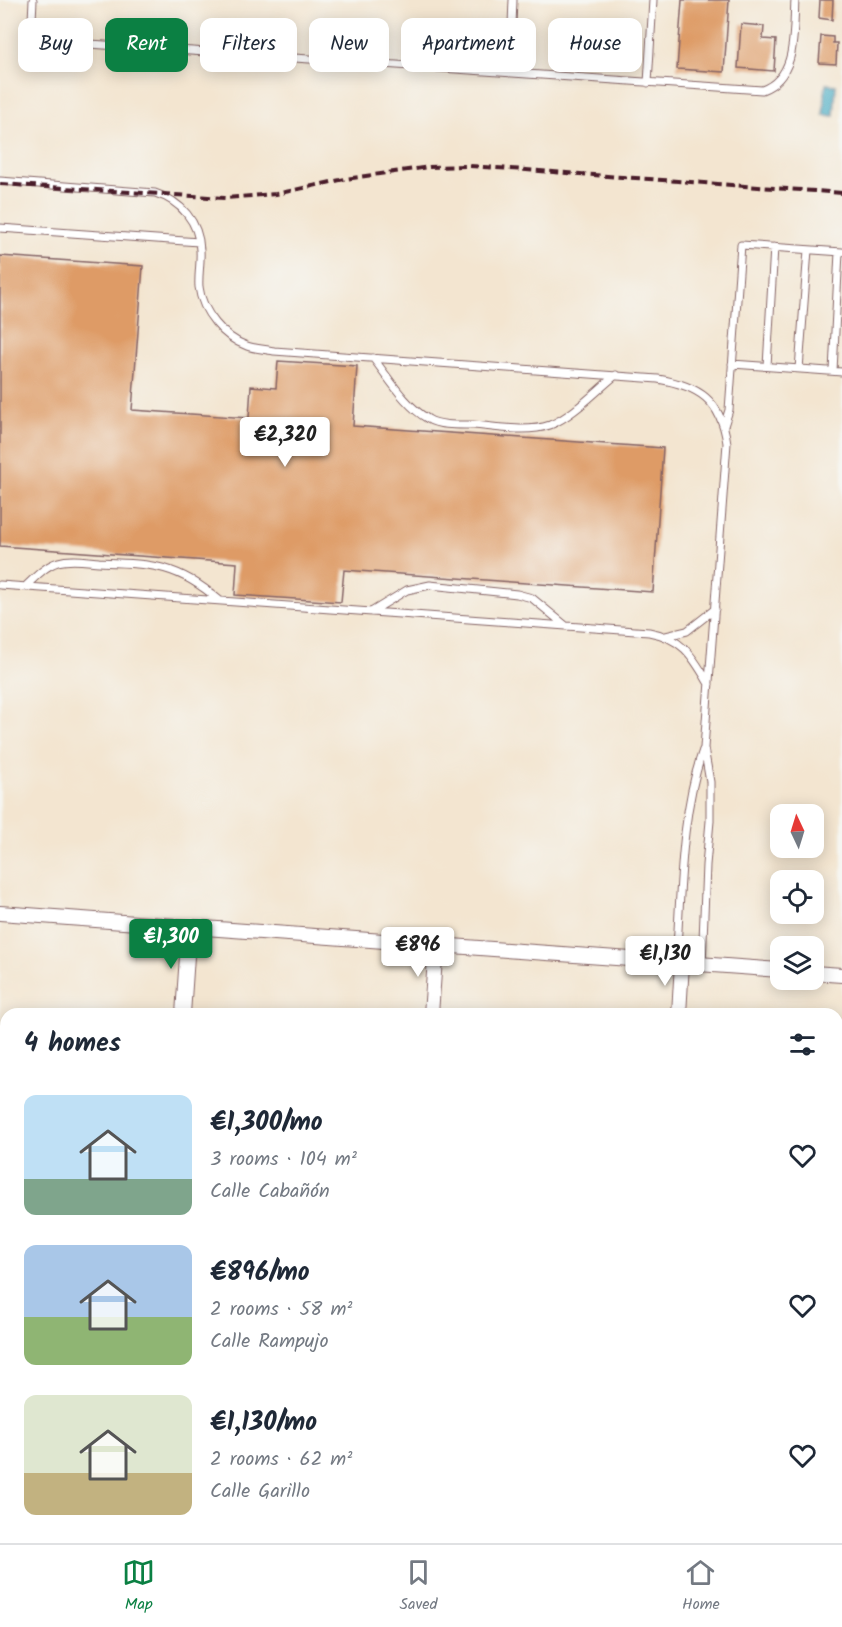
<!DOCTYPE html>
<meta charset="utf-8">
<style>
:root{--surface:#fff;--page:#f2f2f3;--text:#1f2937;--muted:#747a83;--line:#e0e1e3;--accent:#0b8043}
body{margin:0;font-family:Kalam,sans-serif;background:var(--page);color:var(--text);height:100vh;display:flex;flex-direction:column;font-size:22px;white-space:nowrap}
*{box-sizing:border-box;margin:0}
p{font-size:20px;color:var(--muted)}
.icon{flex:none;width:33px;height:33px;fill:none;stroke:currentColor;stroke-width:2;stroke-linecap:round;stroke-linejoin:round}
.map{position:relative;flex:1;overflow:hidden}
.drawer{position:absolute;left:0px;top:1008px;width:843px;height:536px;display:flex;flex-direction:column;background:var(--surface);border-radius:18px 18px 0 0;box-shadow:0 3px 15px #0003}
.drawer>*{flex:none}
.guide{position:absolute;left:18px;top:18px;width:807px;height:54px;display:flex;gap:12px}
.needle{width:39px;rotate:356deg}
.buttons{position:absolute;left:770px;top:804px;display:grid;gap:12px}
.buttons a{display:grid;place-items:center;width:54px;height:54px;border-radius:12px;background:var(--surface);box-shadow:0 3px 15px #0003;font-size:30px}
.price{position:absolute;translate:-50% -51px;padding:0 14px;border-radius:6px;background:#fff;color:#222;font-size:20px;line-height:39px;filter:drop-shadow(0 2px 3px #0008)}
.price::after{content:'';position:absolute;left:50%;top:36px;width:18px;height:14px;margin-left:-9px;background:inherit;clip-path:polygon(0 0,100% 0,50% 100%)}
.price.current{background:var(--accent);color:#fff}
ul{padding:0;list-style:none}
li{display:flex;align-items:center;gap:18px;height:150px;padding:0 24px}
li span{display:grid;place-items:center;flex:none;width:168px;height:120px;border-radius:12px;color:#555}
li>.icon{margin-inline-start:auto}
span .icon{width:72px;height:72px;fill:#fffc;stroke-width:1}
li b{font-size:26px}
h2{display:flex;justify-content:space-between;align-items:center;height:72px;padding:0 24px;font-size:26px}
.chip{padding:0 21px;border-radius:12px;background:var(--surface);box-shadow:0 3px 15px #0003;font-size:21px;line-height:54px}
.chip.current{background:var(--accent);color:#fff}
.tab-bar{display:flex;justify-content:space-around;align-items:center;height:84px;border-top:2px solid var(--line);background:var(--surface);font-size:16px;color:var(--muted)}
.tab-bar a{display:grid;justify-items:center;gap:3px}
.tab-bar .current{color:var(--accent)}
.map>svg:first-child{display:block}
</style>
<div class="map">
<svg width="842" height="1543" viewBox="0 0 842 1543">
<rect width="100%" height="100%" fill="#f6f6f2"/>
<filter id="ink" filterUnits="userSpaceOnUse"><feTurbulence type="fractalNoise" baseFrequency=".0167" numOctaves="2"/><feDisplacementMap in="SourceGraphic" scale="12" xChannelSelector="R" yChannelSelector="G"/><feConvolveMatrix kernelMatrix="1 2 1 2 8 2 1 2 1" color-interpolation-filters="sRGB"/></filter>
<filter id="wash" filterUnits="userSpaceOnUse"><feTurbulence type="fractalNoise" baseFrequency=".008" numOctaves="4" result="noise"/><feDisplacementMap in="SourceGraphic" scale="24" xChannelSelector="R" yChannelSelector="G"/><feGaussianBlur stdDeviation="1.35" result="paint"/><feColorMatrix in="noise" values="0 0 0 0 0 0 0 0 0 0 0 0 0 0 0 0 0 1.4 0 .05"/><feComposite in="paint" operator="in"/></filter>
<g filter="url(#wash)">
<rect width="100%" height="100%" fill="#f3e5d0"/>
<path fill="#41a8c1" stroke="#466476" stroke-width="1.5" d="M 826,84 L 836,85 L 834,116 L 823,115 Z"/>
<g id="blocks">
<path fill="#de9b66" d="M 682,0 L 729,0 L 724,72 L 677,69 Z
M 820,0 L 833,0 L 832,20 L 819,18 Z
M 741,24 L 764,26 L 763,39 L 776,40 L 774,71 L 738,68 Z
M 821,36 L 833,37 L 833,43 L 837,43 L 836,64 L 819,63 Z
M 0,256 L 143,266 L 132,410 L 249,418 L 251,386 L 276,388 L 278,361 L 357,366 L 353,426 L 663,448 L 653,592 L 344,570 L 341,602 L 235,595 L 237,563 L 0,546 Z
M 0,1176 L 6,1176 L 5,1285 L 0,1284 Z"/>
</g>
</g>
<g filter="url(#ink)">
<use href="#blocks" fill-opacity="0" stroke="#856465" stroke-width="1.5"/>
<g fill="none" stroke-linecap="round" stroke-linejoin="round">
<defs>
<path id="service" d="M 33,0 L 31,40 L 762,90 C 798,77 793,32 795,0
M 510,73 L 513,0
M 648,83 L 653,0
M 0,181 L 155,193 C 181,201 199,222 200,250 C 201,262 198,275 199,287 C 202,312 224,338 247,346 C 255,349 265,349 274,351 L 658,379 C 699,386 721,400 727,443 L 704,748 L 710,782 L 710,821 L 706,865 L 702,965
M 0,228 L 199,242
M 373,358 C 389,378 405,406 428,419 C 439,426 459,425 473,425 C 497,427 527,433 550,425 C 573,416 597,390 616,375
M 732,364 L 842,372
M 767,366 L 774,247
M 799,369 L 808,250
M 833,371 L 839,252
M 724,426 L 729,410 L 741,245 L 842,252
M 0,585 L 649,632 C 683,638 693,657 709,684
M 25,587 C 34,578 45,566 58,562 C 71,558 86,561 99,562 C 153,564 177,564 219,600
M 371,612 L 407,590 L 430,585 L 517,594 L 532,598 L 566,626
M 666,636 L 687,631 L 715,609
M 676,963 C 681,894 680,815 703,750"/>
<path id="minor" d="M 0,913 L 780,970
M 813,973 L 842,975
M 183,1014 L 189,927
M 431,1014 L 436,945
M 679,1014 L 682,963
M 0,1397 L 6,1397
M 837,1457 L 842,1457
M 145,1543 L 145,1538"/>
</defs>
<use href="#service" stroke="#856465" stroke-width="9"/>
<use href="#minor" stroke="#856465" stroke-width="16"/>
<use href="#service" stroke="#fff" stroke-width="7"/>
<use href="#minor" stroke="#fff" stroke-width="14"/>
<path stroke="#4a1f2b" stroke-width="4" stroke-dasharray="9 4.5" stroke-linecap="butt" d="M 0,184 L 225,198 L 276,194 L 345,179 L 429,167 L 470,166 L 842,193"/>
</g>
</g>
</svg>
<div class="buttons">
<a><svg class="needle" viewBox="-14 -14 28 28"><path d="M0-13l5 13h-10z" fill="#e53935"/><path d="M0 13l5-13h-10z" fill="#747a83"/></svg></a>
<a><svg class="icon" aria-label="locate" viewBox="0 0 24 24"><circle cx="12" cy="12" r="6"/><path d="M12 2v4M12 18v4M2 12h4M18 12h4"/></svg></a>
<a><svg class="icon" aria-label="layers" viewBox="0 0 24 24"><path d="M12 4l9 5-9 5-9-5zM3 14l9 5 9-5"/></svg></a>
</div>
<b class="price" style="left:285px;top:468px">€2,320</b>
<b class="price current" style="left:171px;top:970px">€1,300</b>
<b class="price" style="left:418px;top:978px">€896</b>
<b class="price" style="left:665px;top:987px">€1,130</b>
<div class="guide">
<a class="chip">Buy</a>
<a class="chip current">Rent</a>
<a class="chip">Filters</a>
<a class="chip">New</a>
<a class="chip">Apartment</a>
<a class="chip">House</a>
</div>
<section class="drawer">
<h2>4 homes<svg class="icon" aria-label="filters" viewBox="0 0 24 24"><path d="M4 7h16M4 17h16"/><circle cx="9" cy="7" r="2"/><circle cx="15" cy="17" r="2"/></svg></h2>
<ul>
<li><span style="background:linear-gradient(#bfe0f5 70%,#7fa58c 0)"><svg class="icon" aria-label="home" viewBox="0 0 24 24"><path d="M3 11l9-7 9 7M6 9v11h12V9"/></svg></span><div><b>€1,300/mo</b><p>3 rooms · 104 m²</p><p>Calle Cabañón</p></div><svg class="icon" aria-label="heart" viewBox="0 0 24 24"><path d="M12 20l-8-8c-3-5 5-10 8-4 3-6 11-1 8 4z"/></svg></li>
<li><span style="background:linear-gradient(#a9c7e8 60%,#8fb573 0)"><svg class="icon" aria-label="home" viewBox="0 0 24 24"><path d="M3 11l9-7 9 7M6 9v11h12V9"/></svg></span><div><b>€896/mo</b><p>2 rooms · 58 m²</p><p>Calle Rampujo</p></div><svg class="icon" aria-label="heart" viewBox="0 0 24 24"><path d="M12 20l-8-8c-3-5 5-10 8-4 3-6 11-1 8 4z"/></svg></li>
<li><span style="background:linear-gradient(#dfe7d0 65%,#c2b280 0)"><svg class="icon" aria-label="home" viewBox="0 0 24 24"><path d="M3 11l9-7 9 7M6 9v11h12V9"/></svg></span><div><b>€1,130/mo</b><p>2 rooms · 62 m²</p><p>Calle Garillo</p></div><svg class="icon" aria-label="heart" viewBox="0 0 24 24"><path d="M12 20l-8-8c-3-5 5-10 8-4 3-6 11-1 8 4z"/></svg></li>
</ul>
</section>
</div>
<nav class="tab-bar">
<a class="current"><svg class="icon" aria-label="map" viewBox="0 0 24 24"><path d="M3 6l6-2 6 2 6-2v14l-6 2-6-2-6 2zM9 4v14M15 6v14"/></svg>Map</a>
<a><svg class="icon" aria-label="saved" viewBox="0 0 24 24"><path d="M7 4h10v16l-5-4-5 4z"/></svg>Saved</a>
<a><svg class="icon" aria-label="home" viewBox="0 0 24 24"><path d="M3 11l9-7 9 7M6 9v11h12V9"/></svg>Home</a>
</nav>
